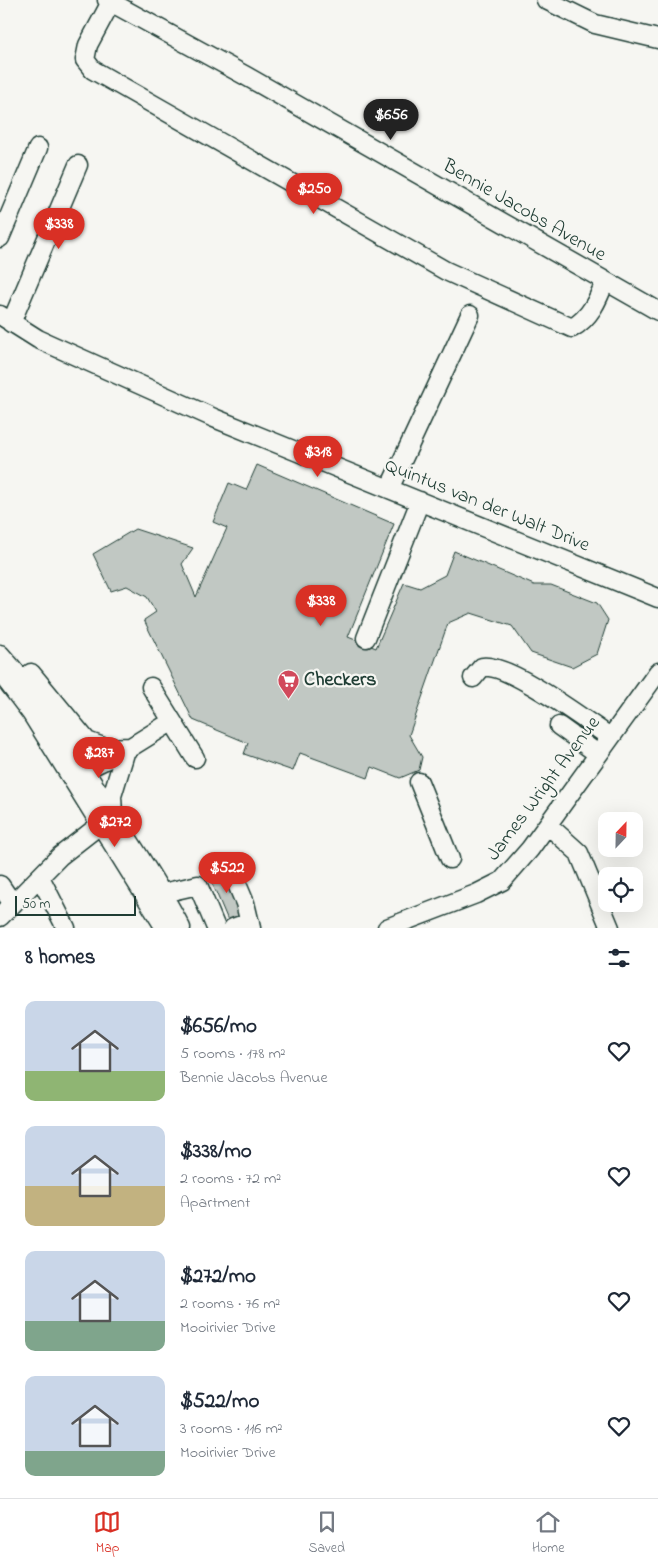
<!DOCTYPE html>
<meta charset="utf-8">
<style>
:root{--surface:#fff;--page:#f6f6f7;--text:#1f2937;--muted:#747a83;--line:#e0e1e3;--accent:#d93025}
body{margin:0;font-family:"Indie Flower",sans-serif;background:var(--page);color:var(--text);height:100vh;display:flex;flex-direction:column;font-size:19px;white-space:nowrap}
*{box-sizing:border-box;margin:0}
p{font-size:16px;color:var(--muted)}
.icon{flex:none;width:28px;height:28px;fill:none;stroke:currentColor;stroke-width:2;stroke-linecap:round;stroke-linejoin:round}
.map{position:relative;height:928px;overflow:hidden}
.sheet{display:flex;flex-direction:column;background:var(--surface);flex:1}
.sheet>*{flex:none}
.needle{width:32px;rotate:22deg}
.controls{position:absolute;left:598px;top:812px;display:grid;gap:10px}
.controls a{display:grid;place-items:center;width:45px;height:45px;border-radius:10px;background:var(--surface);box-shadow:0 5px 20px #0002;font-size:25px}
.scale{position:absolute;left:15px;bottom:12px;width:121px;box-sizing:border-box;padding-left:5px;border:2px solid #1f3d34;border-top:0;font-size:14px;line-height:18px;white-space:nowrap;color:#1f3d34;-webkit-text-stroke:4px #f6f6f2;paint-order:stroke}
.price{position:absolute;translate:-50% -42px;padding:0 11px;border-radius:18px;background:var(--accent);color:#fff;font-size:16px;line-height:32px;filter:drop-shadow(0 1px 2px #0008)}
.price::after{content:'';position:absolute;left:50%;top:30px;width:15px;height:11px;margin-left:-8px;background:inherit;clip-path:polygon(0 0,100% 0,50% 100%)}
.price.selected{background:#222;color:#fff}
ul{padding:0;list-style:none}
li{display:flex;align-items:center;gap:15px;height:125px;padding:0 25px}
li span{display:grid;place-items:center;flex:none;width:140px;height:100px;border-radius:10px;color:#555}
li>.icon{margin-inline-start:auto}
span .icon{width:60px;height:60px;fill:#fffc;stroke-width:1}
li b{font-size:21px}
h2{display:flex;justify-content:space-between;align-items:center;height:60px;padding:0 25px;font-size:21px}
.menu{display:flex;justify-content:space-around;align-items:center;height:70px;border-top:1px solid var(--line);background:var(--surface);font-size:14px;color:var(--muted)}
.menu a{display:grid;justify-items:center;gap:2px}
.menu .selected{color:var(--accent)}
.map>svg:first-child{display:block}
</style>
<div class="map">
<svg width="658" height="928" viewBox="0 0 658 928">
<rect width="100%" height="100%" fill="#f6f6f2"/>
<filter id="ink" filterUnits="userSpaceOnUse"><feTurbulence type="fractalNoise" baseFrequency=".02" numOctaves="2"/><feDisplacementMap in="SourceGraphic" scale="10" xChannelSelector="R" yChannelSelector="G"/><feConvolveMatrix kernelMatrix="1 2 1 2 8 2 1 2 1" color-interpolation-filters="sRGB"/></filter>
<g filter="url(#ink)">
<path fill="#c1c8c3" stroke="#1f3d34" d="M 257,465 L 394,524 L 348,637 L 376,648 L 404,583 L 420,588 L 445,575 L 454,551 L 534,585 L 551,585 L 597,603 L 608,620 L 597,654 L 572,667 L 531,653 L 512,626 L 471,613 L 448,623 L 409,735 L 422,757 L 419,770 L 400,778 L 372,767 L 368,778 L 300,753 L 293,771 L 244,754 L 248,743 L 193,720 L 144,620 L 156,612 L 147,597 L 127,586 L 111,591 L 93,554 L 135,529 L 193,548 L 182,564 L 196,597 L 227,528 L 213,522 L 229,483 L 246,490 Z
M 225,864 L 248,918 L 230,925 L 207,871 Z"/>
<g fill="none" stroke-linecap="round" stroke-linejoin="round">
<path stroke="#cbd1cc" stroke-width="18" stroke-dasharray="18 9" stroke-linecap="butt" d="M 212,882 L 230,876"/>
<defs>
<path id="minor" d="M 107,0 L 246,76 L 658,311
M 546,0 L 595,24 L 658,39
M 111,2 L 88,45 L 85,60 L 93,70 L 446,271 L 572,328 C 590,318 598,300 605,281
M 0,238 L 38,148
M 0,315 L 38,339 L 214,418 L 658,598
M 11,323 L 78,165
M 389,489 L 470,315
M 366,638 L 420,501
M 0,654 C 44,702 77,759 112,814 C 136,852 161,888 181,928
M 0,672 L 31,713 L 165,928
M 31,673 L 87,741 L 106,748 L 130,747
M 473,678 L 482,667 C 508,662 586,721 610,737
M 151,687 L 195,758
M 559,726 L 598,754
M 76,774 L 126,750 L 171,722
M 419,782 L 450,859
M 113,814 L 112,796 L 126,750
M 548,825 L 579,853 L 610,928
M 230,876 L 234,877 L 245,903 L 251,928
M 40,877 L 66,928
M 0,885 L 13,904
M 154,895 L 198,885 L 216,928
M 0,917 L 60,856 L 101,824
M 233,928 L 250,922
M 387,928 L 476,894 L 502,881 L 530,849 L 658,672"/>
</defs>
<use href="#minor" stroke="#1f3d34" stroke-width="21"/>
<use href="#minor" stroke="#f6f6f2" stroke-width="18"/>
</g>
</g>
<defs>
<symbol id="supermarket-pin" viewBox="-11 -11 22 30"><path d="M0 17L-7.5 6A9.5 9.5 0 1 1 7.5 6Z" fill="#d1495b" stroke="#f6f6f2"/><path d="M-6-5.5h2.5l.6 2H6L4.5 2H-2.5L-4.4-4H-6ZM-1.5 3.2a1.3 1.3 0 1 0 .1 0ZM3 3.2a1.3 1.3 0 1 0 .1 0Z" fill="#fff"/></symbol>
</defs>
<g fill-rule="evenodd">
<use href="#supermarket-pin" x="276" y="668" width="25" height="34"/>
</g>
<g text-anchor="middle" dominant-baseline="central" stroke-width="4.5" stroke-linejoin="round" paint-order="stroke">
<g font-size="20" fill="#1f3d34" stroke="#f6f6f2">
<text transform="translate(524 211) rotate(30)">Bennie Jacobs Avenue</text>
<text transform="translate(487 506) rotate(22)">Quintus van der Walt Drive</text>
<text transform="translate(544 789) rotate(-53)">James Wright Avenue</text>
</g>
<g font-size="20" font-weight="bold" fill="#1f3d34" stroke="#f6f6f2" text-anchor="start">
<text x="304" y="680">Checkers</text>
</g>
</g>
</svg>
<div class="controls">
<a><svg class="needle" viewBox="-14 -14 28 28"><path d="M0-13l5 13h-10z" fill="#e53935"/><path d="M0 13l5-13h-10z" fill="#747a83"/></svg></a>
<a><svg class="icon" aria-label="locate" viewBox="0 0 24 24"><circle cx="12" cy="12" r="6"/><path d="M12 2v4M12 18v4M2 12h4M18 12h4"/></svg></a>
</div>
<div class="scale">50 m</div>
<b class="price selected" style="left:391px;top:141px">$656</b>
<b class="price" style="left:314px;top:215px">$250</b>
<b class="price" style="left:59px;top:250px">$338</b>
<b class="price" style="left:318px;top:478px">$318</b>
<b class="price" style="left:321px;top:627px">$338</b>
<b class="price" style="left:99px;top:779px">$287</b>
<b class="price" style="left:115px;top:848px">$272</b>
<b class="price" style="left:227px;top:894px">$522</b>
</div>
<section class="sheet">
<h2>8 homes<svg class="icon" aria-label="filters" viewBox="0 0 24 24"><path d="M4 7h16M4 17h16"/><circle cx="9" cy="7" r="2"/><circle cx="15" cy="17" r="2"/></svg></h2>
<ul>
<li><span style="background:linear-gradient(#c9d6e8 70%,#8fb573 0)"><svg class="icon" aria-label="home" viewBox="0 0 24 24"><path d="M3 11l9-7 9 7M6 9v11h12V9"/></svg></span><div><b>$656/mo</b><p>5 rooms · 178 m²</p><p>Bennie Jacobs Avenue</p></div><svg class="icon" aria-label="heart" viewBox="0 0 24 24"><path d="M12 20l-8-8c-3-5 5-10 8-4 3-6 11-1 8 4z"/></svg></li>
<li><span style="background:linear-gradient(#c9d6e8 60%,#c2b280 0)"><svg class="icon" aria-label="home" viewBox="0 0 24 24"><path d="M3 11l9-7 9 7M6 9v11h12V9"/></svg></span><div><b>$338/mo</b><p>2 rooms · 72 m²</p><p>Apartment</p></div><svg class="icon" aria-label="heart" viewBox="0 0 24 24"><path d="M12 20l-8-8c-3-5 5-10 8-4 3-6 11-1 8 4z"/></svg></li>
<li><span style="background:linear-gradient(#c9d6e8 70%,#7fa58c 0)"><svg class="icon" aria-label="home" viewBox="0 0 24 24"><path d="M3 11l9-7 9 7M6 9v11h12V9"/></svg></span><div><b>$272/mo</b><p>2 rooms · 76 m²</p><p>Mooirivier Drive</p></div><svg class="icon" aria-label="heart" viewBox="0 0 24 24"><path d="M12 20l-8-8c-3-5 5-10 8-4 3-6 11-1 8 4z"/></svg></li>
<li><span style="background:linear-gradient(#c9d6e8 75%,#7fa58c 0)"><svg class="icon" aria-label="home" viewBox="0 0 24 24"><path d="M3 11l9-7 9 7M6 9v11h12V9"/></svg></span><div><b>$522/mo</b><p>3 rooms · 116 m²</p><p>Mooirivier Drive</p></div><svg class="icon" aria-label="heart" viewBox="0 0 24 24"><path d="M12 20l-8-8c-3-5 5-10 8-4 3-6 11-1 8 4z"/></svg></li>
</ul>
</section>
<nav class="menu">
<a class="selected"><svg class="icon" aria-label="map" viewBox="0 0 24 24"><path d="M3 6l6-2 6 2 6-2v14l-6 2-6-2-6 2zM9 4v14M15 6v14"/></svg>Map</a>
<a><svg class="icon" aria-label="saved" viewBox="0 0 24 24"><path d="M7 4h10v16l-5-4-5 4z"/></svg>Saved</a>
<a><svg class="icon" aria-label="home" viewBox="0 0 24 24"><path d="M3 11l9-7 9 7M6 9v11h12V9"/></svg>Home</a>
</nav>
